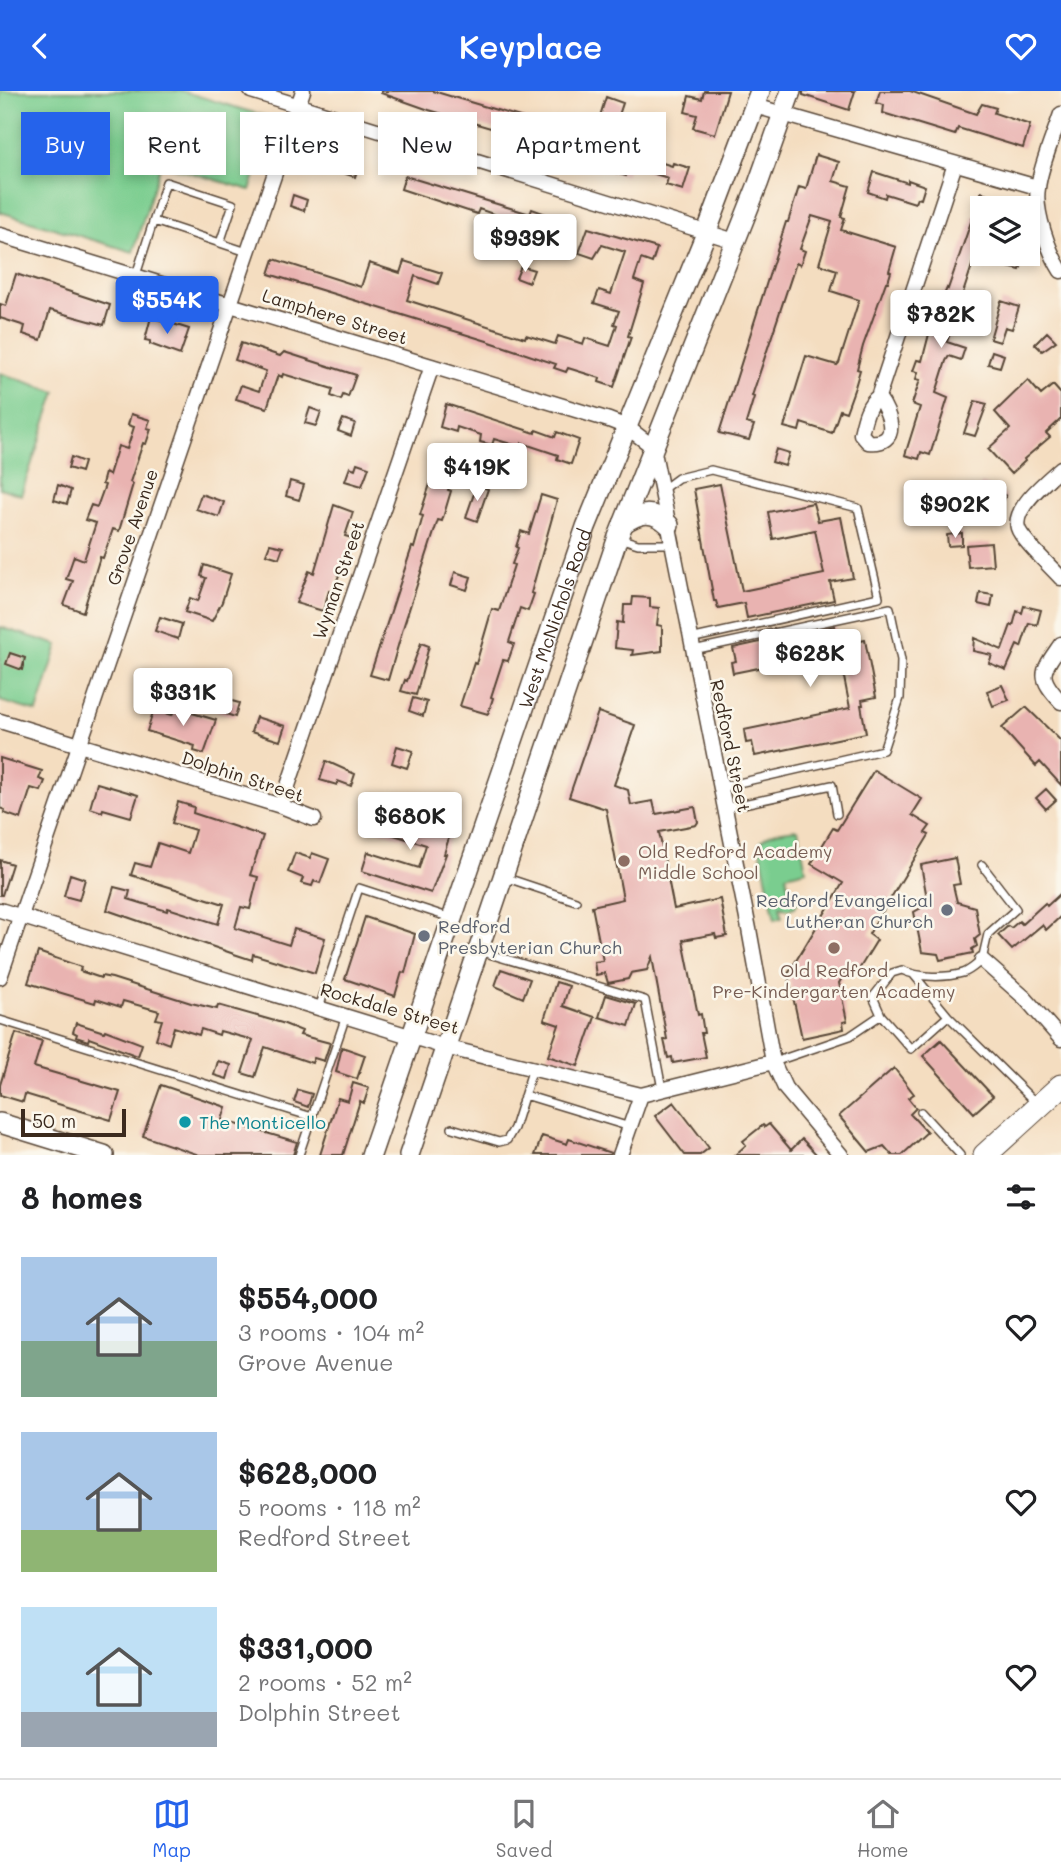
<!DOCTYPE html>
<meta charset="utf-8">
<style>
:root{--surface:#fff;--page:#f2f2f2;--text:#202124;--muted:#757577;--line:#e0e0e0;--accent:#2563eb}
body{margin:0;font-family:Mali,sans-serif;background:var(--page);color:var(--text);height:100vh;display:flex;flex-direction:column;font-size:26px;white-space:nowrap}
*{box-sizing:border-box;margin:0}
p{font-size:23px;color:var(--muted)}
.icon{flex:none;width:38px;height:38px;fill:none;stroke:currentColor;stroke-width:2;stroke-linecap:round;stroke-linejoin:round}
.map{position:relative;height:1064px;overflow:hidden}
.side{display:flex;flex-direction:column;background:var(--surface);flex:1}
.side>*{flex:none}
.hud{position:absolute;left:21px;top:21px;width:700px;height:63px;display:flex;gap:14px}
.buttons{position:absolute;left:970px;top:105px;display:grid;gap:14px}
.buttons a{display:grid;place-items:center;width:70px;height:70px;border-radius:0px;background:var(--surface);box-shadow:0 4px 10px #0003;font-size:35px}
.scale{position:absolute;left:21px;bottom:18px;width:105px;box-sizing:border-box;padding-left:7px;border:4px solid #3b2a1e;border-top:0;font-size:19px;line-height:24px;white-space:nowrap;color:#3b2a1e;-webkit-text-stroke:5px #fbf7ec;paint-order:stroke}
.price{position:absolute;translate:-50% -60px;padding:0 16px;border-radius:7px;background:#fff;color:#222;font-size:23px;line-height:46px;filter:drop-shadow(0 2px 4px #0008)}
.price::after{content:'';position:absolute;left:50%;top:42px;width:21px;height:16px;margin-left:-10px;background:inherit;clip-path:polygon(0 0,100% 0,50% 100%)}
.price.on{background:var(--accent);color:#fff}
ul{padding:0;list-style:none}
li{display:flex;align-items:center;gap:21px;height:175px;padding:0 21px}
li span{display:grid;place-items:center;flex:none;width:196px;height:140px;border-radius:0px;color:#555}
li>.icon{margin-inline-start:auto}
span .icon{width:84px;height:84px;fill:#fffc;stroke-width:1}
li b{font-size:30px}
h2{display:flex;justify-content:space-between;align-items:center;height:84px;padding:0 21px;font-size:30px}
.chip{padding:0 24px;border-radius:0px;background:var(--surface);box-shadow:0 4px 10px #0003;font-size:24px;line-height:63px}
.chip.on{background:var(--accent);color:#fff}
header{display:flex;justify-content:space-between;align-items:center;height:91px;padding:0 21px;background:var(--accent);color:#fff;font-size:32px;font-weight:600}
.menu{display:flex;justify-content:space-around;align-items:center;height:98px;border-top:2px solid var(--line);background:var(--surface);font-size:19px;color:var(--muted)}
.menu a{display:grid;justify-items:center;gap:4px}
.menu .on{color:var(--accent)}
.map>svg:first-child{display:block}
</style>
<header><svg class="icon" aria-label="back" viewBox="0 0 24 24"><path d="M15 5l-7 7 7 7"/></svg>Keyplace<svg class="icon" aria-label="heart" viewBox="0 0 24 24"><path d="M12 20l-8-8c-3-5 5-10 8-4 3-6 11-1 8 4z"/></svg></header>
<div class="map">
<svg width="1061" height="1064" viewBox="0 0 1061 1064">
<rect width="100%" height="100%" fill="#fbf7ec"/>
<filter id="ink" filterUnits="userSpaceOnUse"><feTurbulence type="fractalNoise" baseFrequency=".0143" numOctaves="2"/><feDisplacementMap in="SourceGraphic" scale="14" xChannelSelector="R" yChannelSelector="G"/><feConvolveMatrix kernelMatrix="1 2 1 2 8 2 1 2 1" color-interpolation-filters="sRGB"/></filter>
<filter id="wash" filterUnits="userSpaceOnUse"><feTurbulence type="fractalNoise" baseFrequency=".00686" numOctaves="4" result="noise"/><feDisplacementMap in="SourceGraphic" scale="28" xChannelSelector="R" yChannelSelector="G"/><feGaussianBlur stdDeviation="1.57" result="paint"/><feColorMatrix in="noise" values="0 0 0 0 0 0 0 0 0 0 0 0 0 0 0 0 0 1.4 0 .05"/><feComposite in="paint" operator="in"/></filter>
<g filter="url(#wash)">
<rect width="100%" height="100%" fill="#f4ddc0"/>
<path fill="#7acd8f" stroke="#5a7c56" stroke-width="2" d="M 0,0 L 182,0 L 274,28 L 250,99 L 161,73 L 133,161 L 0,121 Z
M 0,282 L 56,301 L 21,404 L 0,397 Z
M 0,536 L 58,554 L 37,621 L 0,610 Z
M 798,738 L 806,779 L 786,784 L 789,799 L 797,802 L 799,808 L 795,816 L 788,818 L 780,815 L 782,826 L 775,828 L 759,753 C 769,739 783,740 798,738 Z"/>
<g id="blocks">
<path fill="#e9b3b1" d="M 381,0 L 433,0 L 624,57 L 625,54 L 632,56 L 639,33 L 651,36 L 641,65 L 672,75 L 673,72 L 690,77 L 683,99 L 666,94 L 668,87 L 629,75 L 626,85 L 609,80 L 611,72 L 429,19 L 381,2 Z
M 704,0 L 728,0 L 715,43 L 693,37 L 697,24 L 685,21 L 689,5 L 702,8 Z
M 803,0 L 855,0 L 849,19 L 803,4 Z
M 880,0 L 910,0 L 976,23 L 982,13 L 996,17 L 994,22 L 1030,34 L 1023,57 L 958,37 L 955,44 L 883,22 L 884,14 L 876,12 Z
M 606,6 L 623,12 L 617,30 L 600,25 Z
M 312,55 L 360,71 L 355,86 L 307,70 Z
M 816,64 L 839,71 L 833,90 L 850,95 L 841,126 L 845,127 L 841,139 L 896,156 L 889,180 L 891,181 L 888,191 L 886,191 L 863,255 L 857,278 L 860,279 L 855,296 L 846,321 L 840,319 L 832,342 L 801,332 L 799,340 L 784,336 L 806,265 L 837,274 L 839,272 L 859,209 L 831,200 L 837,179 L 819,173 L 832,131 L 812,125 L 800,158 L 805,160 L 800,174 L 796,172 L 752,305 L 754,306 L 746,332 L 754,334 L 749,349 L 719,342 L 786,131 L 788,131 L 799,96 L 806,98 Z
M 874,81 L 908,92 L 908,89 L 925,95 L 921,108 L 917,107 L 915,112 L 886,103 L 885,107 L 868,101 Z
M 405,85 L 530,123 L 532,118 L 549,124 L 542,146 L 540,145 L 539,151 L 513,142 L 511,146 L 494,141 L 499,125 L 479,118 L 477,123 L 401,98 Z
M 981,101 L 1023,114 L 1022,117 L 976,117 Z
M 293,104 L 307,109 L 304,120 L 290,115 Z
M 973,125 L 982,127 L 982,144 L 947,251 L 965,257 L 961,269 L 949,265 L 946,270 L 936,302 L 948,307 L 930,364 L 921,361 L 919,368 L 905,364 L 920,316 L 912,313 L 920,289 L 916,288 L 918,281 L 913,280 L 917,269 L 922,270 L 935,220 L 937,221 L 942,203 L 944,204 L 947,197 L 948,198 Z
M 588,137 L 657,157 L 652,172 L 641,168 L 634,189 L 644,193 L 628,245 L 631,246 L 614,296 L 599,291 L 600,287 L 568,277 L 566,281 L 554,277 L 556,273 L 487,250 L 269,183 L 274,168 L 361,196 L 369,172 L 400,182 L 404,170 L 442,182 L 438,193 L 415,185 L 407,209 L 525,247 L 526,244 L 555,253 L 558,245 L 583,253 L 585,247 L 610,255 L 617,234 L 614,233 L 619,220 L 594,212 L 599,199 L 611,203 L 625,161 L 602,154 L 594,167 L 579,162 Z
M 1012,163 L 1024,167 L 1020,179 L 1008,176 Z
M 521,175 L 534,179 L 529,192 L 516,187 Z
M 16,183 L 110,214 L 104,234 L 50,219 L 41,249 L 23,243 L 25,235 L 0,227 L 0,213 L 6,215 Z
M 1001,210 L 1019,216 L 1012,238 L 1005,236 L 1000,251 L 990,248 Z
M 151,226 L 189,238 L 180,264 L 150,253 L 150,250 L 145,249 Z
M 1047,241 L 1056,250 L 1042,260 L 1035,253 Z
M 241,252 L 280,265 L 284,261 L 356,284 L 348,306 L 343,304 L 341,309 L 331,305 L 333,298 L 283,283 L 282,286 L 278,284 L 267,317 L 236,308 L 241,294 L 259,300 L 266,280 L 235,269 Z
M 992,260 L 1004,264 L 1000,276 L 988,273 Z
M 1028,289 L 1041,304 L 1053,294 L 1061,303 L 1061,328 L 1046,342 L 1050,346 L 1024,368 L 1025,370 L 1011,383 L 988,358 L 1010,338 L 995,321 Z
M 975,310 L 987,313 L 975,345 L 964,342 Z
M 446,313 L 535,342 L 536,339 L 555,346 L 557,341 L 579,349 L 571,373 L 557,368 L 558,364 L 522,352 L 521,356 L 494,348 L 492,354 L 480,351 L 481,344 L 457,336 L 456,341 L 440,336 Z
M 310,317 L 321,321 L 316,335 L 305,332 Z
M 131,323 L 150,329 L 147,337 L 151,338 L 146,353 L 143,352 L 130,391 L 133,393 L 119,440 L 113,438 L 103,467 L 100,466 L 83,521 L 64,514 L 73,490 L 66,488 L 74,465 L 84,469 L 96,432 L 85,429 L 91,414 L 97,416 L 105,394 L 102,393 L 105,382 L 109,384 L 118,355 L 127,358 L 134,336 L 128,334 Z
M 343,328 L 355,332 L 351,345 L 338,340 Z
M 776,358 L 789,362 L 785,375 L 772,371 Z
M 440,362 L 452,366 L 445,388 L 451,391 L 448,399 L 451,400 L 442,430 L 438,429 L 404,534 L 388,589 L 370,584 L 412,456 L 414,457 L 423,425 L 420,424 Z
M 71,366 L 84,371 L 81,381 L 68,377 Z
M 357,372 L 369,376 L 362,395 L 345,390 L 350,376 L 355,378 Z
M 290,390 L 304,394 L 299,409 L 286,405 Z
M 982,392 L 1006,405 L 995,425 L 971,412 Z
M 720,393 L 742,500 L 824,483 L 815,439 L 773,448 L 768,421 L 813,412 L 818,430 L 841,426 L 853,487 L 830,491 L 834,509 L 747,527 L 744,512 L 718,517 L 716,510 L 714,510 L 694,398 Z
M 58,394 L 71,399 L 67,413 L 54,409 Z
M 477,394 L 488,398 L 477,430 L 466,426 Z
M 201,403 L 224,411 L 219,426 L 196,418 Z
M 541,404 L 557,409 L 531,502 L 534,503 L 528,520 L 520,517 L 509,551 L 514,553 L 508,570 L 503,569 L 491,606 L 493,607 L 488,623 L 460,615 L 474,572 L 476,573 L 492,518 L 499,520 L 514,474 L 512,473 L 518,457 L 516,456 L 521,440 L 529,443 Z
M 957,410 L 969,415 L 964,427 L 952,423 Z
M 334,414 L 353,421 L 345,445 L 352,447 L 333,501 L 329,500 L 323,520 L 296,512 L 309,480 L 314,482 Z
M 962,442 L 962,454 L 948,455 L 947,444 Z
M 991,452 L 993,474 L 968,476 L 966,454 Z
M 270,453 L 283,456 L 279,467 L 266,463 Z
M 204,474 L 231,483 L 222,511 L 212,530 L 185,521 L 190,507 L 198,510 L 206,487 L 201,485 Z
M 455,481 L 471,486 L 467,499 L 451,494 Z
M 980,502 L 993,504 L 991,516 L 978,513 Z
M 633,506 L 650,507 L 650,516 L 659,517 L 657,534 L 662,535 L 662,560 L 632,564 L 633,559 L 615,557 L 617,531 L 623,532 L 624,514 L 632,514 Z
M 1024,515 L 1041,519 L 1037,534 L 1029,532 L 1021,556 L 1017,554 L 1006,579 L 989,572 L 992,564 L 973,560 L 974,547 L 1002,559 L 1011,534 L 1013,535 L 1017,520 L 1022,522 Z
M 160,526 L 182,533 L 178,548 L 155,540 Z
M 835,535 L 837,546 L 842,544 L 844,554 L 865,549 L 876,606 L 862,609 L 863,614 L 861,614 L 866,642 L 755,665 L 752,651 L 746,652 L 744,639 L 850,617 L 839,561 L 733,582 L 731,571 L 736,570 L 733,557 Z
M 421,552 L 429,555 L 416,604 L 401,600 L 405,589 L 407,590 Z
M 10,562 L 25,567 L 22,579 L 6,573 Z
M 1002,594 L 1009,609 L 993,615 L 987,600 Z
M 221,607 L 239,612 L 235,626 L 217,620 Z
M 413,607 L 427,611 L 423,625 L 409,620 Z
M 1026,616 L 1061,650 L 1061,694 L 1040,671 L 1036,675 L 1002,637 Z
M 175,617 L 216,629 L 204,663 L 194,660 L 195,655 L 147,640 L 154,618 L 172,624 Z
M 598,621 L 635,634 L 614,694 L 628,699 L 631,714 L 653,710 L 656,723 L 695,716 L 698,731 L 696,734 L 659,741 L 674,818 L 720,808 L 727,845 L 716,847 L 715,843 L 683,849 L 698,924 L 701,923 L 704,942 L 701,942 L 706,966 L 673,972 L 672,966 L 668,967 L 664,949 L 667,948 L 652,866 L 647,879 L 631,882 L 628,888 L 608,892 L 605,882 L 596,884 L 594,871 L 603,870 L 592,815 L 623,808 L 606,718 L 569,706 Z
M 256,626 L 285,635 L 280,650 L 251,641 Z
M 397,655 L 413,660 L 407,677 L 392,672 Z
M 0,667 L 42,680 L 39,688 L 45,690 L 41,700 L 31,697 L 21,728 L 4,722 L 5,719 L 0,717 Z
M 326,670 L 355,683 L 351,695 L 338,690 L 337,694 L 320,689 Z
M 874,679 L 922,708 L 912,724 L 930,735 L 925,742 L 929,744 L 869,843 L 877,849 L 858,880 L 849,875 L 839,892 L 847,930 L 843,931 L 844,938 L 802,947 L 788,883 L 843,792 L 811,773 L 833,737 L 837,739 Z
M 97,692 L 138,704 L 131,726 L 103,718 L 102,721 L 90,717 Z
M 1046,698 L 1056,709 L 1046,718 L 1036,707 Z
M 178,711 L 194,716 L 193,722 L 263,745 L 250,784 L 258,786 L 250,818 L 241,816 L 235,837 L 289,854 L 294,838 L 325,847 L 315,882 L 253,863 L 252,869 L 234,863 L 107,819 L 114,796 L 130,800 L 128,808 L 167,820 L 168,817 L 218,833 L 224,813 L 131,784 L 135,772 L 150,776 L 158,752 L 188,762 L 195,739 L 172,732 Z
M 382,718 L 451,740 L 444,763 L 446,763 L 431,802 L 362,780 L 368,761 L 419,777 L 426,754 L 375,738 Z
M 295,762 L 310,767 L 312,762 L 329,768 L 320,792 L 314,790 L 312,795 L 301,792 L 303,787 L 288,781 Z
M 955,767 L 960,793 L 953,794 L 957,811 L 975,816 L 980,844 L 975,848 L 977,855 L 972,858 L 973,862 L 940,869 L 938,863 L 922,861 L 914,821 L 928,813 L 921,774 Z
M 0,769 L 12,773 L 2,804 L 0,804 Z
M 70,783 L 85,788 L 79,809 L 64,805 Z
M 1061,802 L 1061,825 L 1046,839 L 1042,834 L 1012,859 L 998,844 L 1008,835 L 1011,837 L 1019,830 L 1022,833 L 1045,812 L 1047,815 Z
M 365,826 L 415,843 L 405,882 L 402,881 L 395,905 L 345,888 Z
M 38,861 L 81,876 L 80,880 L 101,887 L 101,885 L 112,887 L 191,912 L 217,918 L 218,914 L 282,932 L 302,940 L 300,944 L 330,952 L 324,970 L 314,967 L 312,972 L 265,956 L 255,986 L 242,982 L 253,949 L 220,940 L 219,944 L 201,938 L 199,944 L 174,936 L 169,953 L 156,948 L 162,929 L 156,928 L 159,920 L 123,910 L 121,916 L 96,908 L 95,912 L 28,892 Z
M 501,878 L 530,888 L 523,907 L 495,895 Z
M 556,891 L 569,895 L 563,915 L 595,926 L 578,975 L 548,965 L 559,934 L 544,929 Z
M 606,904 L 636,913 L 629,935 L 599,926 Z
M 76,932 L 104,941 L 105,939 L 142,953 L 138,965 L 89,947 L 88,950 L 76,946 L 77,943 L 73,941 Z
M 16,942 L 42,950 L 34,976 L 120,1001 L 111,1029 L 25,1003 L 23,1011 L 0,1004 L 0,994 Z
M 941,949 L 993,1005 L 974,1022 L 923,965 Z
M 342,956 L 365,964 L 357,988 L 336,981 Z
M 218,970 L 231,974 L 227,988 L 214,984 Z
M 894,977 L 914,1003 L 908,1007 L 916,1017 L 910,1023 L 927,1041 L 902,1064 L 892,1064 L 884,1055 L 869,1061 L 839,1025 Z
M 353,992 L 369,997 L 364,1012 L 360,1010 L 343,1064 L 320,1064 L 338,1007 L 348,1010 Z
M 161,994 L 226,1016 L 222,1029 L 297,1051 L 293,1064 L 199,1064 L 143,1045 Z
M 298,999 L 312,1003 L 308,1016 L 294,1011 Z
M 674,1011 L 709,1057 L 700,1064 L 685,1064 L 655,1025 Z
M 769,1033 L 791,1059 L 802,1048 L 817,1064 L 735,1064 L 746,1054 L 743,1050 L 763,1034 L 765,1036 Z
M 542,1045 L 567,1053 L 569,1048 L 611,1062 L 610,1064 L 535,1064 Z"/>
</g>
</g>
<g filter="url(#ink)">
<use href="#blocks" fill-opacity="0" stroke="#574536" stroke-width="2"/>
<g fill="none" stroke-linecap="round" stroke-linejoin="round">
<defs>
<path id="service" d="M 220,152 L 247,161
M 136,184 L 166,91 L 233,113 L 220,152 L 154,130
M 663,398 L 678,387 L 711,379 L 858,417 L 879,506 L 690,548
M 619,447 L 638,453 L 673,453
M 693,559 L 890,517 L 901,569 L 900,607 L 883,659 L 721,696
M 725,717 L 832,694 L 837,723
M 504,786 L 576,810
M 479,860 L 645,909 L 662,998
M 914,884 L 948,925 L 1036,1012
M 319,917 L 359,797 L 451,827
M 881,924 L 911,958 L 948,925
M 0,929 L 312,1026
M 774,971 L 850,945 L 881,924 L 873,906 L 892,882 L 902,879 C 919,887 945,887 963,882 C 970,880 977,873 982,869 L 988,843 L 1016,818 L 982,774
M 525,1004 L 630,1036
M 921,1021 L 960,1064
M 452,1037 L 499,1051 L 507,1049 L 514,1037 L 533,977
M 299,1064 L 346,925"/>
<path id="minor" d="M 251,0 L 735,150
M 755,15 L 1037,96
M 1061,23 C 1054,44 1040,76 1038,97 C 1034,120 1049,161 1061,180
M 0,144 L 609,329 L 627,336 L 653,356 L 749,838 L 773,971 L 785,997 L 841,1064
M 878,306 C 891,323 901,355 868,351 L 861,343 C 864,330 867,313 878,306 L 955,73
M 1061,377 C 1048,389 1012,417 1018,437 C 1021,448 1052,477 1061,487
M 1061,553 C 1042,581 1036,584 1061,611
M 0,630 L 281,715 L 314,728
M 281,715 L 432,275
M 0,819 L 445,956 L 641,1004 L 773,971
M 982,869 L 1025,907 L 1061,948
M 0,886 L 303,0
M 620,1064 L 641,1004"/>
<g id="secondary">
<path d="M 623,433 C 640,421 653,419 669,434"/>
<path d="M 0,1032 L 104,1064"/>
<path id="s1" d="M 371,1064 L 586,436 L 707,140 L 760,0"/>
<path d="M 409,1064 L 618,446 L 758,93 L 791,0"/>
</g>
<path id="primary" d="M 985,1064 L 1061,995"/>
</defs>
<use href="#service" stroke="#574536" stroke-width="10"/>
<use href="#minor" stroke="#574536" stroke-width="17"/>
<use href="#secondary" stroke="#574536" stroke-width="22"/>
<use href="#primary" stroke="#574536" stroke-width="25"/>
<use href="#service" stroke="#fff" stroke-width="7"/>
<use href="#minor" stroke="#fff" stroke-width="14"/>
<use href="#secondary" stroke="#fff" stroke-width="19"/>
<use href="#primary" stroke="#fff" stroke-width="23"/>
</g>
</g>
<g fill="#8d6e63" stroke="#fbf7ec" stroke-width="2.5">
<circle cx="624" cy="770" r="7"/>
<circle cx="834" cy="857" r="7"/>
</g>
<g fill="#6b7280" stroke="#fbf7ec" stroke-width="2.5">
<circle cx="947" cy="819" r="7"/>
<circle cx="424" cy="845" r="7"/>
</g>
<circle fill="#0f9aa8" stroke="#fbf7ec" stroke-width="2.5" cx="185" cy="1031" r="7"/>
<g text-anchor="middle" dominant-baseline="central" stroke-width="5" stroke-linejoin="round" paint-order="stroke">
<g font-size="18" fill="#3b2a1e" stroke="#fbf7ec">
<text transform="translate(335 225) rotate(17)">Lamphere Street</text>
<text transform="translate(132 436) rotate(-71)">Grove Avenue</text>
<text transform="translate(338 489) rotate(-71)">Wyman Street</text>
<text stroke="none"><textPath href="#s1" startOffset="567">West McNichols Road</textPath></text>
<text transform="translate(731 655) rotate(78)">Redford Street</text>
<text transform="translate(243 685) rotate(18)">Dolphin Street</text>
<text transform="translate(390 917) rotate(16)">Rockdale Street</text>
</g>
<g font-size="18" fill="#785e54" stroke="#fbf7ec" text-anchor="start">
<text x="638" y="760">Old Redford Academy<tspan x="638" dy="21">Middle School</tspan></text>
<text x="834" y="879" text-anchor="middle">Old Redford<tspan x="834" dy="21">Pre-Kindergarten Academy</tspan></text>
</g>
<g font-size="18" fill="#5b616d" stroke="#fbf7ec" text-anchor="end">
<text x="933" y="809">Redford Evangelical<tspan x="933" dy="21">Lutheran Church</tspan></text>
<text x="438" y="835" text-anchor="start">Redford<tspan x="438" dy="21">Presbyterian Church</tspan></text>
</g>
<g font-size="18" fill="#0d838f" stroke="#fbf7ec" text-anchor="start">
<text x="199" y="1031">The Monticello</text>
</g>
</g>
</svg>
<div class="buttons">
<a><svg class="icon" aria-label="layers" viewBox="0 0 24 24"><path d="M12 4l9 5-9 5-9-5zM3 14l9 5 9-5"/></svg></a>
</div>
<div class="scale">50 m</div>
<b class="price" style="left:525px;top:183px">$939K</b>
<b class="price on" style="left:167px;top:245px">$554K</b>
<b class="price" style="left:941px;top:259px">$782K</b>
<b class="price" style="left:477px;top:412px">$419K</b>
<b class="price" style="left:955px;top:449px">$902K</b>
<b class="price" style="left:810px;top:598px">$628K</b>
<b class="price" style="left:183px;top:637px">$331K</b>
<b class="price" style="left:410px;top:761px">$680K</b>
<div class="hud">
<a class="chip on">Buy</a>
<a class="chip">Rent</a>
<a class="chip">Filters</a>
<a class="chip">New</a>
<a class="chip">Apartment</a>
</div>
</div>
<section class="side">
<h2>8 homes<svg class="icon" aria-label="filters" viewBox="0 0 24 24"><path d="M4 7h16M4 17h16"/><circle cx="9" cy="7" r="2"/><circle cx="15" cy="17" r="2"/></svg></h2>
<ul>
<li><span style="background:linear-gradient(#a9c7e8 60%,#7fa58c 0)"><svg class="icon" aria-label="home" viewBox="0 0 24 24"><path d="M3 11l9-7 9 7M6 9v11h12V9"/></svg></span><div><b>$554,000</b><p>3 rooms · 104 m²</p><p>Grove Avenue</p></div><svg class="icon" aria-label="heart" viewBox="0 0 24 24"><path d="M12 20l-8-8c-3-5 5-10 8-4 3-6 11-1 8 4z"/></svg></li>
<li><span style="background:linear-gradient(#a9c7e8 70%,#8fb573 0)"><svg class="icon" aria-label="home" viewBox="0 0 24 24"><path d="M3 11l9-7 9 7M6 9v11h12V9"/></svg></span><div><b>$628,000</b><p>5 rooms · 118 m²</p><p>Redford Street</p></div><svg class="icon" aria-label="heart" viewBox="0 0 24 24"><path d="M12 20l-8-8c-3-5 5-10 8-4 3-6 11-1 8 4z"/></svg></li>
<li><span style="background:linear-gradient(#bfe0f5 75%,#9aa5b1 0)"><svg class="icon" aria-label="home" viewBox="0 0 24 24"><path d="M3 11l9-7 9 7M6 9v11h12V9"/></svg></span><div><b>$331,000</b><p>2 rooms · 52 m²</p><p>Dolphin Street</p></div><svg class="icon" aria-label="heart" viewBox="0 0 24 24"><path d="M12 20l-8-8c-3-5 5-10 8-4 3-6 11-1 8 4z"/></svg></li>
</ul>
</section>
<nav class="menu">
<a class="on"><svg class="icon" aria-label="map" viewBox="0 0 24 24"><path d="M3 6l6-2 6 2 6-2v14l-6 2-6-2-6 2zM9 4v14M15 6v14"/></svg>Map</a>
<a><svg class="icon" aria-label="saved" viewBox="0 0 24 24"><path d="M7 4h10v16l-5-4-5 4z"/></svg>Saved</a>
<a><svg class="icon" aria-label="home" viewBox="0 0 24 24"><path d="M3 11l9-7 9 7M6 9v11h12V9"/></svg>Home</a>
</nav>
